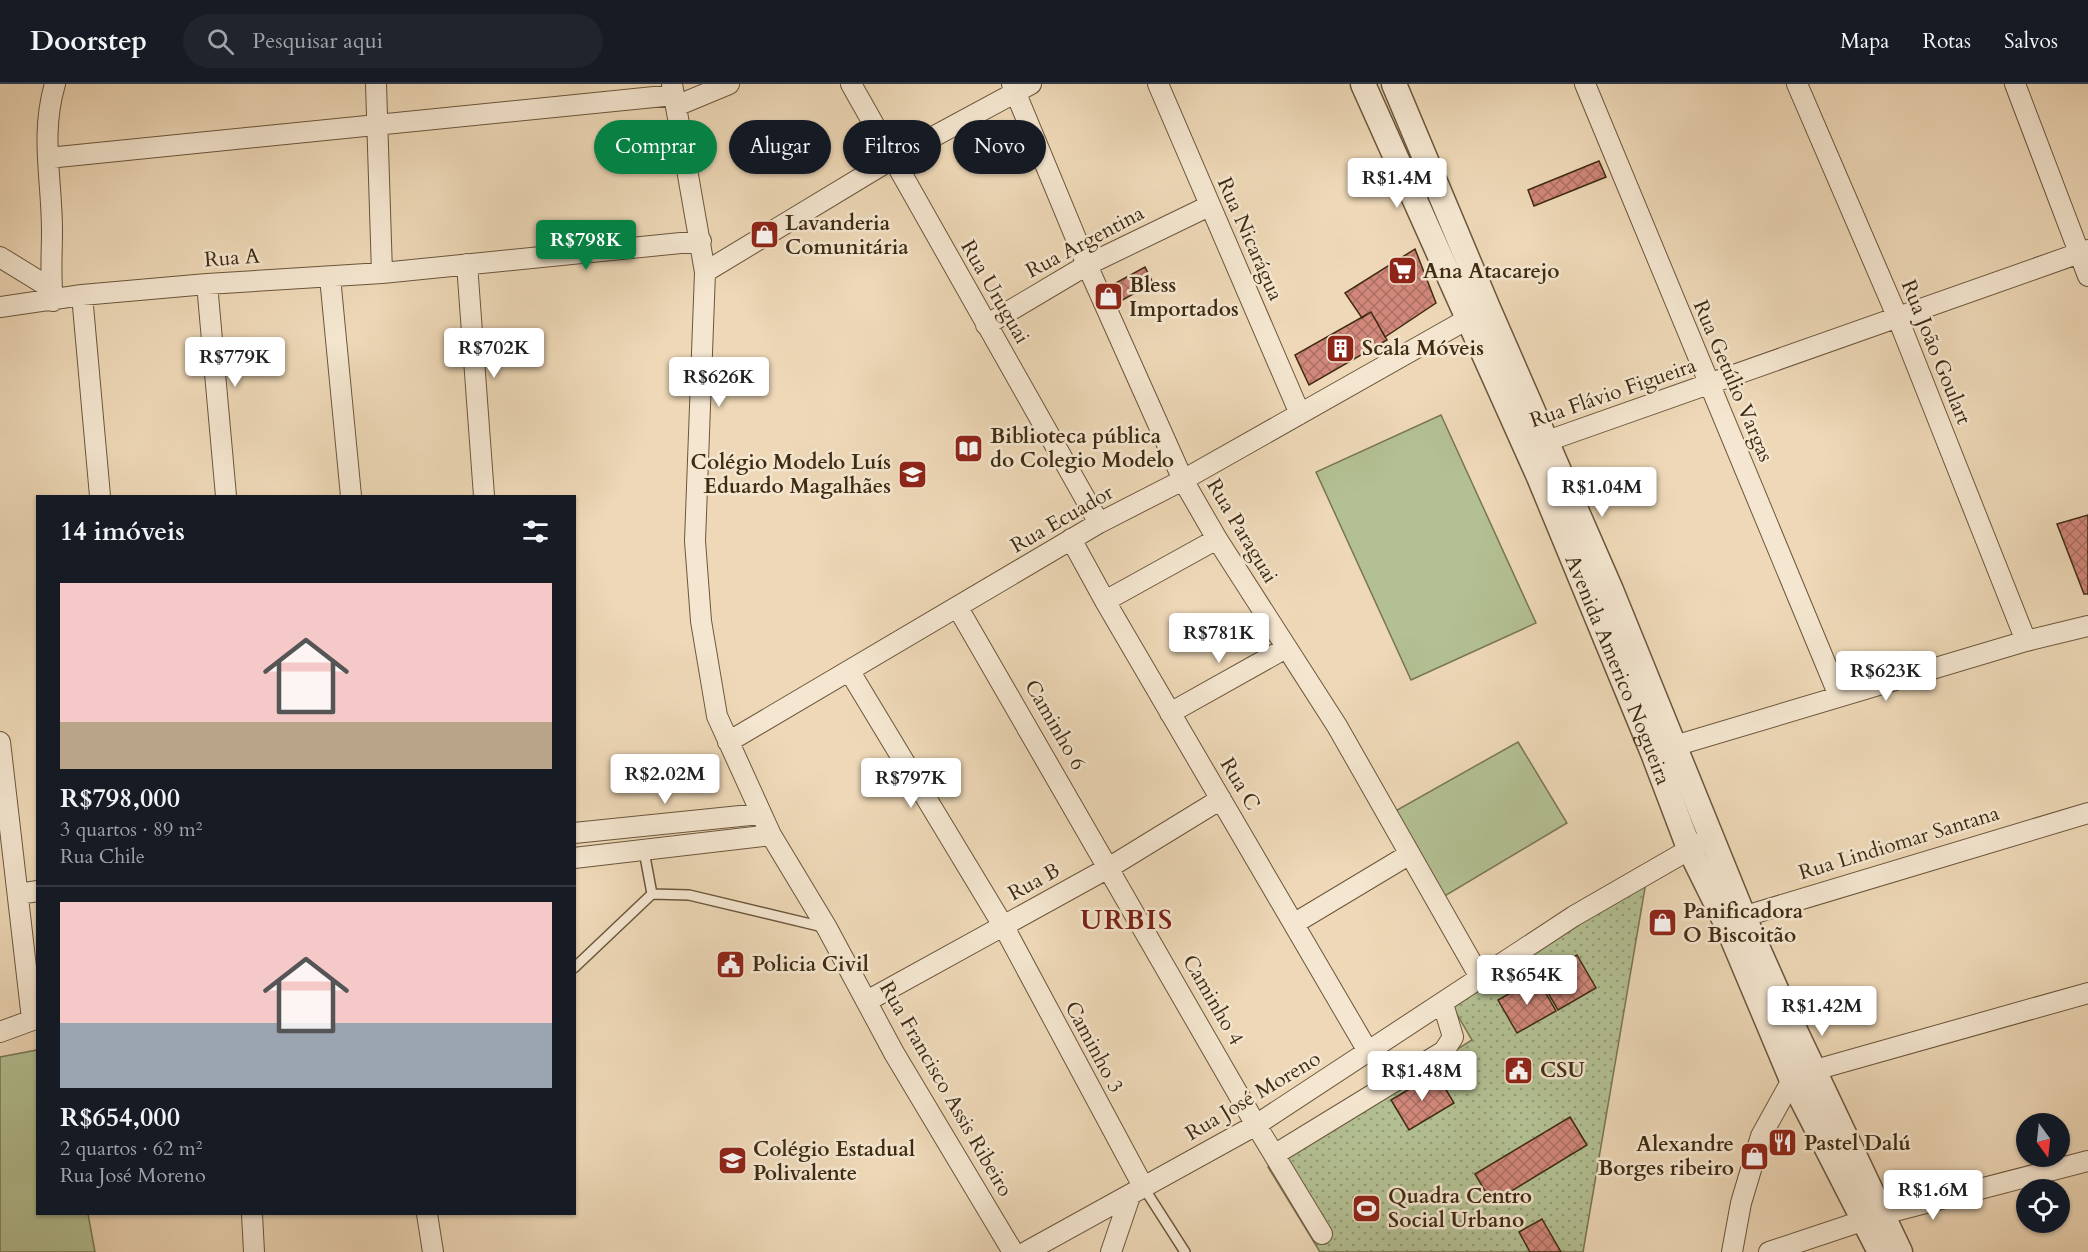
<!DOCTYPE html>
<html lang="pt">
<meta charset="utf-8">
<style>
:root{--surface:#171b24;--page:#20242c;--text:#f1f3f6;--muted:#9ea1a6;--line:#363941;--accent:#0b8043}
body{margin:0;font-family:Cardo,serif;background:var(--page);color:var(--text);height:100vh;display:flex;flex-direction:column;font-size:22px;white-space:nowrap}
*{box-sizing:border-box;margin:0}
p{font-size:20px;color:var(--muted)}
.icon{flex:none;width:33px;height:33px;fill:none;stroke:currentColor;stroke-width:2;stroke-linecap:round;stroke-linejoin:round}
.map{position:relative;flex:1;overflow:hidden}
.drawer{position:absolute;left:36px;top:411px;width:540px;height:720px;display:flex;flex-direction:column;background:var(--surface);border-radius:0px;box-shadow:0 2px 4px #0004}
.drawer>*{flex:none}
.hud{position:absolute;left:594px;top:36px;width:570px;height:54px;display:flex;gap:12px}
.needle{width:39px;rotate:165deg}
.buttons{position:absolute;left:2016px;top:1029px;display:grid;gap:12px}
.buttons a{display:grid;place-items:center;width:54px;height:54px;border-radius:50%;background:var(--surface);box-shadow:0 2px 4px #0004;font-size:30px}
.price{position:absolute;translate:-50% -51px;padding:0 14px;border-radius:6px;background:#fff;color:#222;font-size:20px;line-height:39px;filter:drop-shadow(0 2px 3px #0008)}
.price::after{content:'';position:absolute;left:50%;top:36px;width:18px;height:14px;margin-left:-9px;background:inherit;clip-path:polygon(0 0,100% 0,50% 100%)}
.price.current{background:var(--accent);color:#fff}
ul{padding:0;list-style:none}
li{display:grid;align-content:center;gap:12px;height:318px;padding:0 24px}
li+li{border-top:2px solid var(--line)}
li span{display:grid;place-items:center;height:186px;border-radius:0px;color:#555}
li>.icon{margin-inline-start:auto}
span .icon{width:108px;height:108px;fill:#fffc;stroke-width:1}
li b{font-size:26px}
h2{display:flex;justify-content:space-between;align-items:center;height:72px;padding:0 24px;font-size:26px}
.pill{padding:0 21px;border-radius:27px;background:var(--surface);box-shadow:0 2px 4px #0004;font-size:21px;line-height:54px}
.pill.current{background:var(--accent);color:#fff}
header{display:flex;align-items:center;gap:36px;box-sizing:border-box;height:84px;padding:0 30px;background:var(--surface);border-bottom:2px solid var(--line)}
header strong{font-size:28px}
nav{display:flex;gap:33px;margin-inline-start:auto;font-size:21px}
.search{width:420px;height:54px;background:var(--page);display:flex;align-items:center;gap:15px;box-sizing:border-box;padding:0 21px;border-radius:33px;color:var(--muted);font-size:22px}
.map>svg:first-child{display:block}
</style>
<header>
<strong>Doorstep</strong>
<div class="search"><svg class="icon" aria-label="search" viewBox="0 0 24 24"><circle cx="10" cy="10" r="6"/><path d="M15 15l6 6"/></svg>Pesquisar aqui</div>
<nav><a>Mapa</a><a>Rotas</a><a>Salvos</a></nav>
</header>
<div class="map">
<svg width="2088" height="1168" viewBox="0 0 2088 1168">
<defs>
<pattern id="park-dots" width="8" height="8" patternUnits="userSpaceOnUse" patternTransform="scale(1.5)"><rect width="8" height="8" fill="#b3c093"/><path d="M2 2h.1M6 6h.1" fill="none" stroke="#939c77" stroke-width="1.8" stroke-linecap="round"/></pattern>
<pattern id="building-cross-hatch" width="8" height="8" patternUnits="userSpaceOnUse" patternTransform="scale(1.5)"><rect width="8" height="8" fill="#d1877a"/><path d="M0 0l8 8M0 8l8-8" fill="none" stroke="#ab6f63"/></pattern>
</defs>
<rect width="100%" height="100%" fill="#eed8b7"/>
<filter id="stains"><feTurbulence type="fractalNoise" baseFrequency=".00333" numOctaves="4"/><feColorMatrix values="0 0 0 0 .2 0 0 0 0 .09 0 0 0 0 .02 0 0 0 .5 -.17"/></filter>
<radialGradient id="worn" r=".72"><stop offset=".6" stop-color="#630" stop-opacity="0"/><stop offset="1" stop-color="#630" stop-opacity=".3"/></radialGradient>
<path fill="#b3c093" stroke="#797652" stroke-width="1.5" d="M 1441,331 L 1536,539 L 1411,596 L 1316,388 Z
M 1518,658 L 1567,739 L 1438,816 L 1390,730 Z
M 37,966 L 38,1130 L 88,1130 L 95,1168 L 0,1168 L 0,973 Z"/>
<path fill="url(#park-dots)" stroke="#797652" stroke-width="1.5" d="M 1647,792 L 1583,1168 L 1320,1168 L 1268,1083 L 1472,956 L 1444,908 Z"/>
<path fill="url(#building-cross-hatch)" stroke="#3f2b12" stroke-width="1.5" d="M 1599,77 L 1606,93 L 1534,122 L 1528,106 Z
M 1415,165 L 1436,219 L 1385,253 L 1371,228 L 1362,234 L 1345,209 Z
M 1145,183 L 1153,199 L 1110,223 L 1101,207 Z
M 1371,228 L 1387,256 L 1309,301 L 1295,271 Z
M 2088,431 L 2088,510 L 2084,510 L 2057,440 Z
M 1577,871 L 1596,904 L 1558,926 L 1539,893 Z
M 1537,894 L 1556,927 L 1517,949 L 1498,916 Z
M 1436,989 L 1454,1019 L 1409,1046 L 1391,1016 Z
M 1570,1033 L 1587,1061 L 1492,1119 L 1475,1090 Z
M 1542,1135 L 1561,1168 L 1530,1168 L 1519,1148 Z"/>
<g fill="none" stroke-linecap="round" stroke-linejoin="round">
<defs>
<path id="service" d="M 644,767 L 652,810
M 574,884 L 652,810 L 689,811 L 823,843
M 1144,1104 L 1185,1168"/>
<path id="minor" d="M 376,0 L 382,189
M 672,0 L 705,188 L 695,457 L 701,537 L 717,632 L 771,751 L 827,844 L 894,969 L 1013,1168
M 851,0 L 1099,439
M 1012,0 L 1087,181 L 1183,396 L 1217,455 L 1337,642 L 1481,895
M 1158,0 L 1300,330
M 1585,0 L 1839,612
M 1797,0 L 1897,232 L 2026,557
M 2015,0 L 2088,192
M 676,22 L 729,0
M 48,74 L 674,11
M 0,173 L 52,205
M 467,180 L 484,412
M 705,188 L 892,75 L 1031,0
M 330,193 L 351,412
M 207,200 L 226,412
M 82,211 L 100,412
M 53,217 C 50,193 52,170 52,147 C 52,95 40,51 55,0
M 0,223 L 82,211 L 207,200 L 382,189 L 701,157
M 986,241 L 1087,181 L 1209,122
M 1533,362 L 2088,166
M 1071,455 L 1105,517 L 1369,969
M 1105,517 L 1217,455
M 958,524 L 1256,1041 L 1322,1150
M 850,588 L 1004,843 L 1144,1104
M 1170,629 L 1286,564
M 0,658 L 32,935
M 728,658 L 1099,439 L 1183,396 L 1480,228
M 1661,666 L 2026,557 L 2088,542
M 574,749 L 760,730
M 574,774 L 771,751
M 18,810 L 38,807
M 1732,836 L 2088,729
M 1295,839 L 1410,770
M 867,917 L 1110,783 L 1221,715
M 0,948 L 38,934
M 1274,1071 L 1444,967 L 1453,953 L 1443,920
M 252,1130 L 254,1168
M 427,1130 L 433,1168
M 1026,1168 L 1256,1041 L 1574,832 L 1711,753
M 1111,1168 L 1130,1112
M 1732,1168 L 1741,1119 L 1761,1052 L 1792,996 L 1815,986 L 2088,909
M 1769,1168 L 1883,1130 L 2088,1077"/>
<g id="tertiary">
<path id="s1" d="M 1363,0 L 1539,393 L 1653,669 L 1689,764 L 1726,839 L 1792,996 L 1880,1168"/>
<path d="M 1394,0 L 1488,224 L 1611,506 L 1743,831 L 1783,921 L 1900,1168"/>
</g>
</defs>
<use href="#service" stroke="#6b563b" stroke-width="12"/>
<use href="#minor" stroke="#6b563b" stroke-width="22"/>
<use href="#tertiary" stroke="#6b563b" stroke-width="27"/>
<use href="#service" stroke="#f4e6d0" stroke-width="9"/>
<use href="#minor" stroke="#f4e6d0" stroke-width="20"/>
<use href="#tertiary" stroke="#f4e6d0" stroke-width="24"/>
</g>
<defs>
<symbol id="shop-square" viewBox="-11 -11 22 22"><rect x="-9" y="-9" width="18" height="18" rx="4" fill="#8f2418" stroke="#f4e6d0"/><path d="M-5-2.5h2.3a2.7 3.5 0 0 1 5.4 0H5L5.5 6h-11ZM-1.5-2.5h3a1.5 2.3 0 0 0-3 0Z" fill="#fff"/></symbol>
<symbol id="supermarket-square" viewBox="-11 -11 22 22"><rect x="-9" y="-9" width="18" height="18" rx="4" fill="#8f2418" stroke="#f4e6d0"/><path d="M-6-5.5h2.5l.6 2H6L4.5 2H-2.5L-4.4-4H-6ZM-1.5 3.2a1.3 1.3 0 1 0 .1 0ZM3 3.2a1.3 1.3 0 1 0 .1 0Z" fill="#fff"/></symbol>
<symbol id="building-square" viewBox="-11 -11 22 22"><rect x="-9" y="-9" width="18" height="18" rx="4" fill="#8f2418" stroke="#f4e6d0"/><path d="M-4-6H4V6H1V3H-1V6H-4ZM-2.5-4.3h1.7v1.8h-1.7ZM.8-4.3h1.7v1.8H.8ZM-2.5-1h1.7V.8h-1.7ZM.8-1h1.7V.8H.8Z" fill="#fff"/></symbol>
<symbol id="library-square" viewBox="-11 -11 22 22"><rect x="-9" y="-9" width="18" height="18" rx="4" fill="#8f2418" stroke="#f4e6d0"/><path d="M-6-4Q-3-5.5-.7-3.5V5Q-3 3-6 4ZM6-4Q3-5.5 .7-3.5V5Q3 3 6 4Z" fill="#fff"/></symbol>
<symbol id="school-square" viewBox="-11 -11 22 22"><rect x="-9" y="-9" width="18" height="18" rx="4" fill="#8f2418" stroke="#f4e6d0"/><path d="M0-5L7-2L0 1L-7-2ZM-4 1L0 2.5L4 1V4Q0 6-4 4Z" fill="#fff"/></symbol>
<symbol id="civic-square" viewBox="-11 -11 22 22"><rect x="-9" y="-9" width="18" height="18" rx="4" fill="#8f2418" stroke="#f4e6d0"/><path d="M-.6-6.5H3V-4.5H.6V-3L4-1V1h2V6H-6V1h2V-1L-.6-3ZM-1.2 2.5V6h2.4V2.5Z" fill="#fff"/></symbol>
<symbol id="restaurant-square" viewBox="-11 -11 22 22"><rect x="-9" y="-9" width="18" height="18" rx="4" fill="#8f2418" stroke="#f4e6d0"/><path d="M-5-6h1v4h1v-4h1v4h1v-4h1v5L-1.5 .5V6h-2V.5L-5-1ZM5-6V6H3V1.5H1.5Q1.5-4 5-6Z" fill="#fff"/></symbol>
<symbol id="stadium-square" viewBox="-11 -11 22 22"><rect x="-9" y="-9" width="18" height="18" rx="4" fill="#8f2418" stroke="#f4e6d0"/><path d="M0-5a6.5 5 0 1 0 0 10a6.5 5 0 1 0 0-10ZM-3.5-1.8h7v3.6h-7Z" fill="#fff"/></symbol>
</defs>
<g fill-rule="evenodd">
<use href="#shop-square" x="748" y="134" width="33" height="33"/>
<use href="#supermarket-square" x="1386" y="170" width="33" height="33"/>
<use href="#shop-square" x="1092" y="196" width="33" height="33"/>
<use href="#building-square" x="1324" y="248" width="33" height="33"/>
<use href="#library-square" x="952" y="348" width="33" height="33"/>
<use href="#school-square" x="896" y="374" width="33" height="33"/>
<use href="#shop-square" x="1646" y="822" width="33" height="33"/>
<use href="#civic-square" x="714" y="864" width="33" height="33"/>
<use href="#civic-square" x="1502" y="970" width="33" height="33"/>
<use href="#restaurant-square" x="1766" y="1042" width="33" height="33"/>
<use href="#shop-square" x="1738" y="1056" width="33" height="33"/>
<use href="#school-square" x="716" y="1060" width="33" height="33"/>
<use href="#stadium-square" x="1350" y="1108" width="33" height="33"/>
</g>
<g text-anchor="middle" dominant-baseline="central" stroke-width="5" stroke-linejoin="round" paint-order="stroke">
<g font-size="21" font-weight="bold" fill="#3f2b12" stroke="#f4e6d0" text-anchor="start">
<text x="785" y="139">Lavanderia<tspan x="785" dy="24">Comunitária</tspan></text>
<text x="1423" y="187">Ana Atacarejo</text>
<text x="1129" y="201">Bless<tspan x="1129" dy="24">Importados</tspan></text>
<text x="1362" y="264">Scala Móveis</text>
<text x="990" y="352">Biblioteca pública<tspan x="990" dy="24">do Colegio Modelo</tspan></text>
<text x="891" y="378" text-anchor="end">Colégio Modelo Luís<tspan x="891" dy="24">Eduardo Magalhães</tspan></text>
<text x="1683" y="827">Panificadora<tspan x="1683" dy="24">O Biscoitão</tspan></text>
<text x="752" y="880">Policia Civil</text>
<text x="1540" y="986">CSU</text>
<text x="1804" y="1059">Pastel Dalú</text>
<text x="1734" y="1060" text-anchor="end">Alexandre<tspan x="1734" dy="24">Borges ribeiro</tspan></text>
<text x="753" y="1065">Colégio Estadual<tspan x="753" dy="24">Polivalente</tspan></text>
<text x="1388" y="1112">Quadra Centro<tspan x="1388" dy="24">Social Urbano</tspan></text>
</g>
<g font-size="21" fill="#3f2b12" stroke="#f4e6d0">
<text transform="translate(1250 155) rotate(66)">Rua Nicarágua</text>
<text transform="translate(1085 158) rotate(-28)">Rua Argentina</text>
<text transform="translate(232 174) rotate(-4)">Rua A</text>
<text transform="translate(995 208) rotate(60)">Rua Uruguai</text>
<text transform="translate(1936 268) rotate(68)">Rua João Goulart</text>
<text transform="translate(1733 297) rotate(67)">Rua Getúlio Vargas</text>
<text transform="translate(1613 309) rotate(-19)">Rua Flávio Figueira</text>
<text transform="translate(1062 435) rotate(-30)">Rua Ecuador</text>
<text transform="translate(1242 447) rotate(59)">Rua Paraguai</text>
<text stroke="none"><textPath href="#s1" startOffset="639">Avenida Americo Nogueira</textPath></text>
<text transform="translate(1055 641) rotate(60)">Caminho 6</text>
<text transform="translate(1240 700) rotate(59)">Rua C</text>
<text transform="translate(1899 759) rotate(-17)">Rua Lindiomar Santana</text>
<text transform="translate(1034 798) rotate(-29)">Rua B</text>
<text transform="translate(1213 916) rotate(60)">Caminho 4</text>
<text transform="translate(1094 963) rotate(62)">Caminho 3</text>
<text transform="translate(946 1005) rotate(60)">Rua Francisco Assis Ribeiro</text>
<text transform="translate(1253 1012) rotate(-31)">Rua José Moreno</text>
</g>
<g font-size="27" font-weight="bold" letter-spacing="1.5" fill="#7a1f14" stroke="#f4e6d0">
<text x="1127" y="836">URBIS</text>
</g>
</g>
<rect width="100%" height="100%" filter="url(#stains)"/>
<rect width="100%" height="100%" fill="url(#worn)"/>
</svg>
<div class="buttons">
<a><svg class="needle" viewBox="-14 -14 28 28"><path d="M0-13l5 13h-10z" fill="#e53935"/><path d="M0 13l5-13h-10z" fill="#9ea1a6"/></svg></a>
<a><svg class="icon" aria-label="locate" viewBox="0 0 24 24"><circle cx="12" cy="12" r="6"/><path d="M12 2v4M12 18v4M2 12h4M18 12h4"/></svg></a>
</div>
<b class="price" style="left:1397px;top:125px">R$1.4M</b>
<b class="price current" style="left:586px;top:187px">R$798K</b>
<b class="price" style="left:494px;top:295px">R$702K</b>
<b class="price" style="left:235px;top:304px">R$779K</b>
<b class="price" style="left:719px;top:324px">R$626K</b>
<b class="price" style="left:1602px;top:434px">R$1.04M</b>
<b class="price" style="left:1219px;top:580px">R$781K</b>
<b class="price" style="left:1886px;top:618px">R$623K</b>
<b class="price" style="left:665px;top:721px">R$2.02M</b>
<b class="price" style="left:911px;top:725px">R$797K</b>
<b class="price" style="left:1527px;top:922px">R$654K</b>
<b class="price" style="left:1822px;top:953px">R$1.42M</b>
<b class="price" style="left:1422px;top:1018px">R$1.48M</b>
<b class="price" style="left:1933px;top:1137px">R$1.6M</b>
<div class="hud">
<a class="pill current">Comprar</a>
<a class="pill">Alugar</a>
<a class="pill">Filtros</a>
<a class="pill">Novo</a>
</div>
<section class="drawer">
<h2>14 imóveis<svg class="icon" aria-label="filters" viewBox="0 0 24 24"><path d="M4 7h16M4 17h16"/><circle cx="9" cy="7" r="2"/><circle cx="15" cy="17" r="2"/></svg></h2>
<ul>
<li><span style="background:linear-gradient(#f6c9c9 75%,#b9a48a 0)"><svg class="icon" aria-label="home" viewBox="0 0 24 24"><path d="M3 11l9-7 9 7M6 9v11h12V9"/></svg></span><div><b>R$798,000</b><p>3 quartos · 89 m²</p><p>Rua Chile</p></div></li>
<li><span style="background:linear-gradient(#f6c9c9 65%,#9aa5b1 0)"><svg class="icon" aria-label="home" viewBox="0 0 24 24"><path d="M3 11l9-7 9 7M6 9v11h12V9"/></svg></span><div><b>R$654,000</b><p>2 quartos · 62 m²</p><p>Rua José Moreno</p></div></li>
</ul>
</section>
</div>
